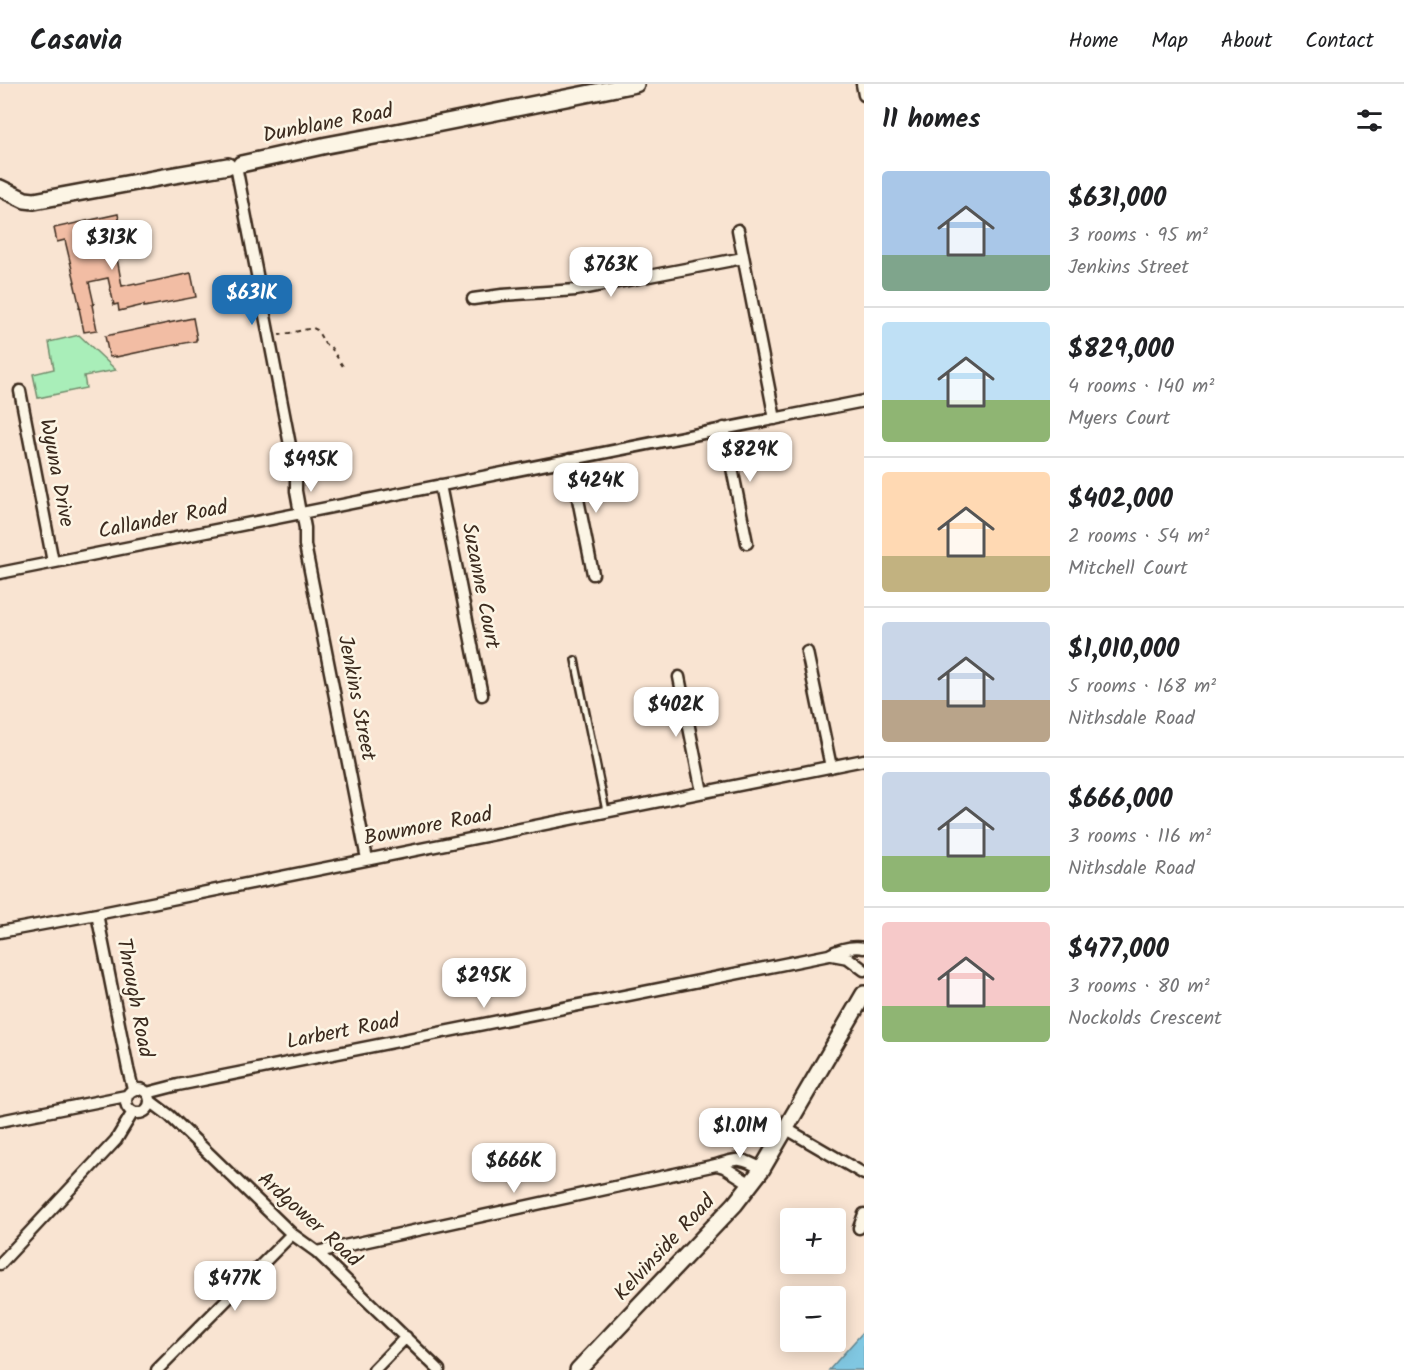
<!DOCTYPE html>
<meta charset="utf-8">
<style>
:root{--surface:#fff;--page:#f2f2f2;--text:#202124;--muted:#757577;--line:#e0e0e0;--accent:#1f6fb2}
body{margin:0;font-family:Kalam,sans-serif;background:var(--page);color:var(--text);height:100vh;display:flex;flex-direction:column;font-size:22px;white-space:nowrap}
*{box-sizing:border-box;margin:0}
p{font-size:20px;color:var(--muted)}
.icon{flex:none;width:33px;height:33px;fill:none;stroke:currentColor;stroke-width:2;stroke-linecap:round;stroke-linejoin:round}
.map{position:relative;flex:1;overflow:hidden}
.sheet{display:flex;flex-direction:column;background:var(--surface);width:540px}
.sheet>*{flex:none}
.controls{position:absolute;left:780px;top:1124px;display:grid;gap:12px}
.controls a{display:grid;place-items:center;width:66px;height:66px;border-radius:6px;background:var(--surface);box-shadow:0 3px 15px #0003;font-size:30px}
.price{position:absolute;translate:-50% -51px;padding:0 14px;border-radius:12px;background:#fff;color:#222;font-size:20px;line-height:39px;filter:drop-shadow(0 2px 3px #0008)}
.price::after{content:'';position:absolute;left:50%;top:36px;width:18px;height:14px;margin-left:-9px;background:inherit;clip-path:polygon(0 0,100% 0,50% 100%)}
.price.selected{background:var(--accent);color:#fff}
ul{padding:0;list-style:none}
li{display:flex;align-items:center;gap:18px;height:150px;padding:0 18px}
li+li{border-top:2px solid var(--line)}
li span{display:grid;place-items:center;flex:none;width:168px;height:120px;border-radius:6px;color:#555}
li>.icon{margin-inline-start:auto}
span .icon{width:72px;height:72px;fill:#fffc;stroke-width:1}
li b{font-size:26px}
h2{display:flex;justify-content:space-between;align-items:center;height:72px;padding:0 18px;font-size:26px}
header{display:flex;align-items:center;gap:36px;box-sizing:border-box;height:84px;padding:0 30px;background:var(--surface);border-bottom:2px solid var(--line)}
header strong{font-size:28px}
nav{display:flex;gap:33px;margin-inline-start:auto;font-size:21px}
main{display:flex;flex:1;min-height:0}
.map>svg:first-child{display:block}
</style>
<header>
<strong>Casavia</strong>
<nav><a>Home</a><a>Map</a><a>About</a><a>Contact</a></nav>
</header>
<main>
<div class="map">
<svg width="864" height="1286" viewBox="0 0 864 1286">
<rect width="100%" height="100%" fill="#f9e4d2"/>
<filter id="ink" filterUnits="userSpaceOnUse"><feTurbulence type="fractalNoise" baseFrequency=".0167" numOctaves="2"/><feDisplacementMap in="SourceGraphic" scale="12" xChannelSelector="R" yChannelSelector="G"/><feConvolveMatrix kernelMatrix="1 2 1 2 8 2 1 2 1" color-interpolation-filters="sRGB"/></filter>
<g filter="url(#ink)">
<path fill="#a9eeb9" stroke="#728c6c" stroke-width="1.5" d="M 79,251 L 116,286 L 84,292 L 86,304 L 38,314 L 33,290 L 54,285 L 49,258 Z"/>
<path fill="#80c7e1" stroke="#648893" stroke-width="1.5" d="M 864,1247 L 864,1286 L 829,1286 Z"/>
<path fill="#f2bda4" stroke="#3b2a1e" stroke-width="1.5" d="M 118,130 L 120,142 L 113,144 L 114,152 L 113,152 L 122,202 L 135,199 L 136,201 L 191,189 L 196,213 L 144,223 L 144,221 L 119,227 L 118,220 L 114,221 L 108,194 L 89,198 L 94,220 L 92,221 L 97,246 L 84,248 L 79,224 L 80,224 L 74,198 L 75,198 L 65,156 L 57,158 L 54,144 Z
M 193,234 L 197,255 L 196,255 L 196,257 L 154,265 L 116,273 L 116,272 L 110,273 L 109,272 L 105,252 Z"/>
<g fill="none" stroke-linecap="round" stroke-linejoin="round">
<defs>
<path id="lane" d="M 575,576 L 606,727"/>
<path id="street" d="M 862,0 L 864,11
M 237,87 L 296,392 L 296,407 L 300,429
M 738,146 L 775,335
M 473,215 L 502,211 L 576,206 L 743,174
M 20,307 L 53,478
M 724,344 L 747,459
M 570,375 L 593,490
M 440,401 L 482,611
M 302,428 L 305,444 L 305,461 L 367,775
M 0,489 L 864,317
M 807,568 L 831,683
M 679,593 L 702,708
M 97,830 L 128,985 L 133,1005
M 0,848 L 97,830 L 864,676
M 832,871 L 848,874 L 864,886
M126 1017a12 12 0 1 1 24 0a12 12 0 1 1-24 0Z
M 147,1009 L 178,1001 L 829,871 C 840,865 852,862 864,864
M 150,1017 L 170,1032 L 292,1150 L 317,1168 L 439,1286
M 0,1037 L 126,1012
M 785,1044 L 864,1090
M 717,1081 L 724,1083 L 751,1100
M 859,1144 L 864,1130
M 317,1168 L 716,1081 C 739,1074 741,1073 762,1085
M 0,1180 L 116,1056 L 133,1028
M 157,1286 L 292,1150
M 374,1286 L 406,1253"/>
<path id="secondary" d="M 241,80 L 327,61 L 396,48 L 636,0
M 0,104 L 25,116 L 34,117 L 169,92 L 228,82
M 578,1286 L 735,1120 L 762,1085 L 864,910"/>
</defs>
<use href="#lane" stroke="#3b2a1e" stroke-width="10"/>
<use href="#street" stroke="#3b2a1e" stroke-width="15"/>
<use href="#secondary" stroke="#3b2a1e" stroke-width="20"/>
<path stroke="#3b2a1e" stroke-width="2" stroke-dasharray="4.5 4.5" stroke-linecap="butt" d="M 280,249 L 280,251 L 313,244 L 317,246 L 325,260 L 330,262 L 344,284"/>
<use href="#lane" stroke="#fcf5e5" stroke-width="5"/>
<use href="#street" stroke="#fcf5e5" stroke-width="10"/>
<use href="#secondary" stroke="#fcf5e5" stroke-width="15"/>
</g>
</g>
<g text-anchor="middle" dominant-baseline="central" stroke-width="5" stroke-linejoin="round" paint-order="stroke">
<g font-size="21" fill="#3b2a1e" stroke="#fcf5e5">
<text transform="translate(328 40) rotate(-11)">Dunblane Road</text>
<text transform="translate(56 389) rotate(79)">Wyuna Drive</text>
<text transform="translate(163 436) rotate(-11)">Callander Road</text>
<text transform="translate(480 502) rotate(79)">Suzanne Court</text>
<text transform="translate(356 614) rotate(79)">Jenkins Street</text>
<text transform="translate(428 743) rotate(-11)">Bowmore Road</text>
<text transform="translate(134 914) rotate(79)">Through Road</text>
<text transform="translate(343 948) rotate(-11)">Larbert Road</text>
<text transform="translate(309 1136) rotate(42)">Ardgower Road</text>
<text transform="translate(665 1164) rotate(-47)">Kelvinside Road</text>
</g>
</g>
</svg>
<div class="controls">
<a>+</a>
<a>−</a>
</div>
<b class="price" style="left:112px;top:187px">$313K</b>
<b class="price" style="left:611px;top:214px">$763K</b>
<b class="price selected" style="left:252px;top:242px">$631K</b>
<b class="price" style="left:750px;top:399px">$829K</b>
<b class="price" style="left:311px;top:409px">$495K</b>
<b class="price" style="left:596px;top:430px">$424K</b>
<b class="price" style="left:676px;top:654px">$402K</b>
<b class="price" style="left:484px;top:925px">$295K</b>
<b class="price" style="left:740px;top:1075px">$1.01M</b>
<b class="price" style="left:514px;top:1110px">$666K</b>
<b class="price" style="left:235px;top:1228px">$477K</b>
</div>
<section class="sheet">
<h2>11 homes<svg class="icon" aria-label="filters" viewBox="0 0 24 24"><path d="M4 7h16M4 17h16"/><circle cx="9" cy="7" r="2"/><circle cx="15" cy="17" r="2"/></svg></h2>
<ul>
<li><span style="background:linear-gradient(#a9c7e8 70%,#7fa58c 0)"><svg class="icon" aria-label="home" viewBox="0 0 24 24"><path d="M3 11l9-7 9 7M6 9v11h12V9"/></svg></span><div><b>$631,000</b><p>3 rooms · 95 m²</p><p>Jenkins Street</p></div></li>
<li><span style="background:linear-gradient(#bfe0f5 65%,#8fb573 0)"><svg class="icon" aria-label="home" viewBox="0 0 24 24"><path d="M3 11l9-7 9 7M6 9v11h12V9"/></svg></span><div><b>$829,000</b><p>4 rooms · 140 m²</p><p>Myers Court</p></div></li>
<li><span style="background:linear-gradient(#ffd9b3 70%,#c2b280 0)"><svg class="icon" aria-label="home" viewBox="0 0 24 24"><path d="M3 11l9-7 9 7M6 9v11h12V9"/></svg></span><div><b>$402,000</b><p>2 rooms · 54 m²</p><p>Mitchell Court</p></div></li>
<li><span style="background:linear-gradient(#c9d6e8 65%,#b9a48a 0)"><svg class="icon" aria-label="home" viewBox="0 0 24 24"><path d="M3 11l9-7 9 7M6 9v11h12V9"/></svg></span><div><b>$1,010,000</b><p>5 rooms · 168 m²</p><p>Nithsdale Road</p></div></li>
<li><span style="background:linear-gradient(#c9d6e8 70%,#8fb573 0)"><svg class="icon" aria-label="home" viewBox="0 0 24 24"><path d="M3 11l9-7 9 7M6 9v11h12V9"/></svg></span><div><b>$666,000</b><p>3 rooms · 116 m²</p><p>Nithsdale Road</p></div></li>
<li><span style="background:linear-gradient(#f6c9c9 70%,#8fb573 0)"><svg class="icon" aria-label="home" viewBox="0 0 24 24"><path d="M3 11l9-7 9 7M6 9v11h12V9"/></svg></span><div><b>$477,000</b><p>3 rooms · 80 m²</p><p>Nockolds Crescent</p></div></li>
</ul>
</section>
</main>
